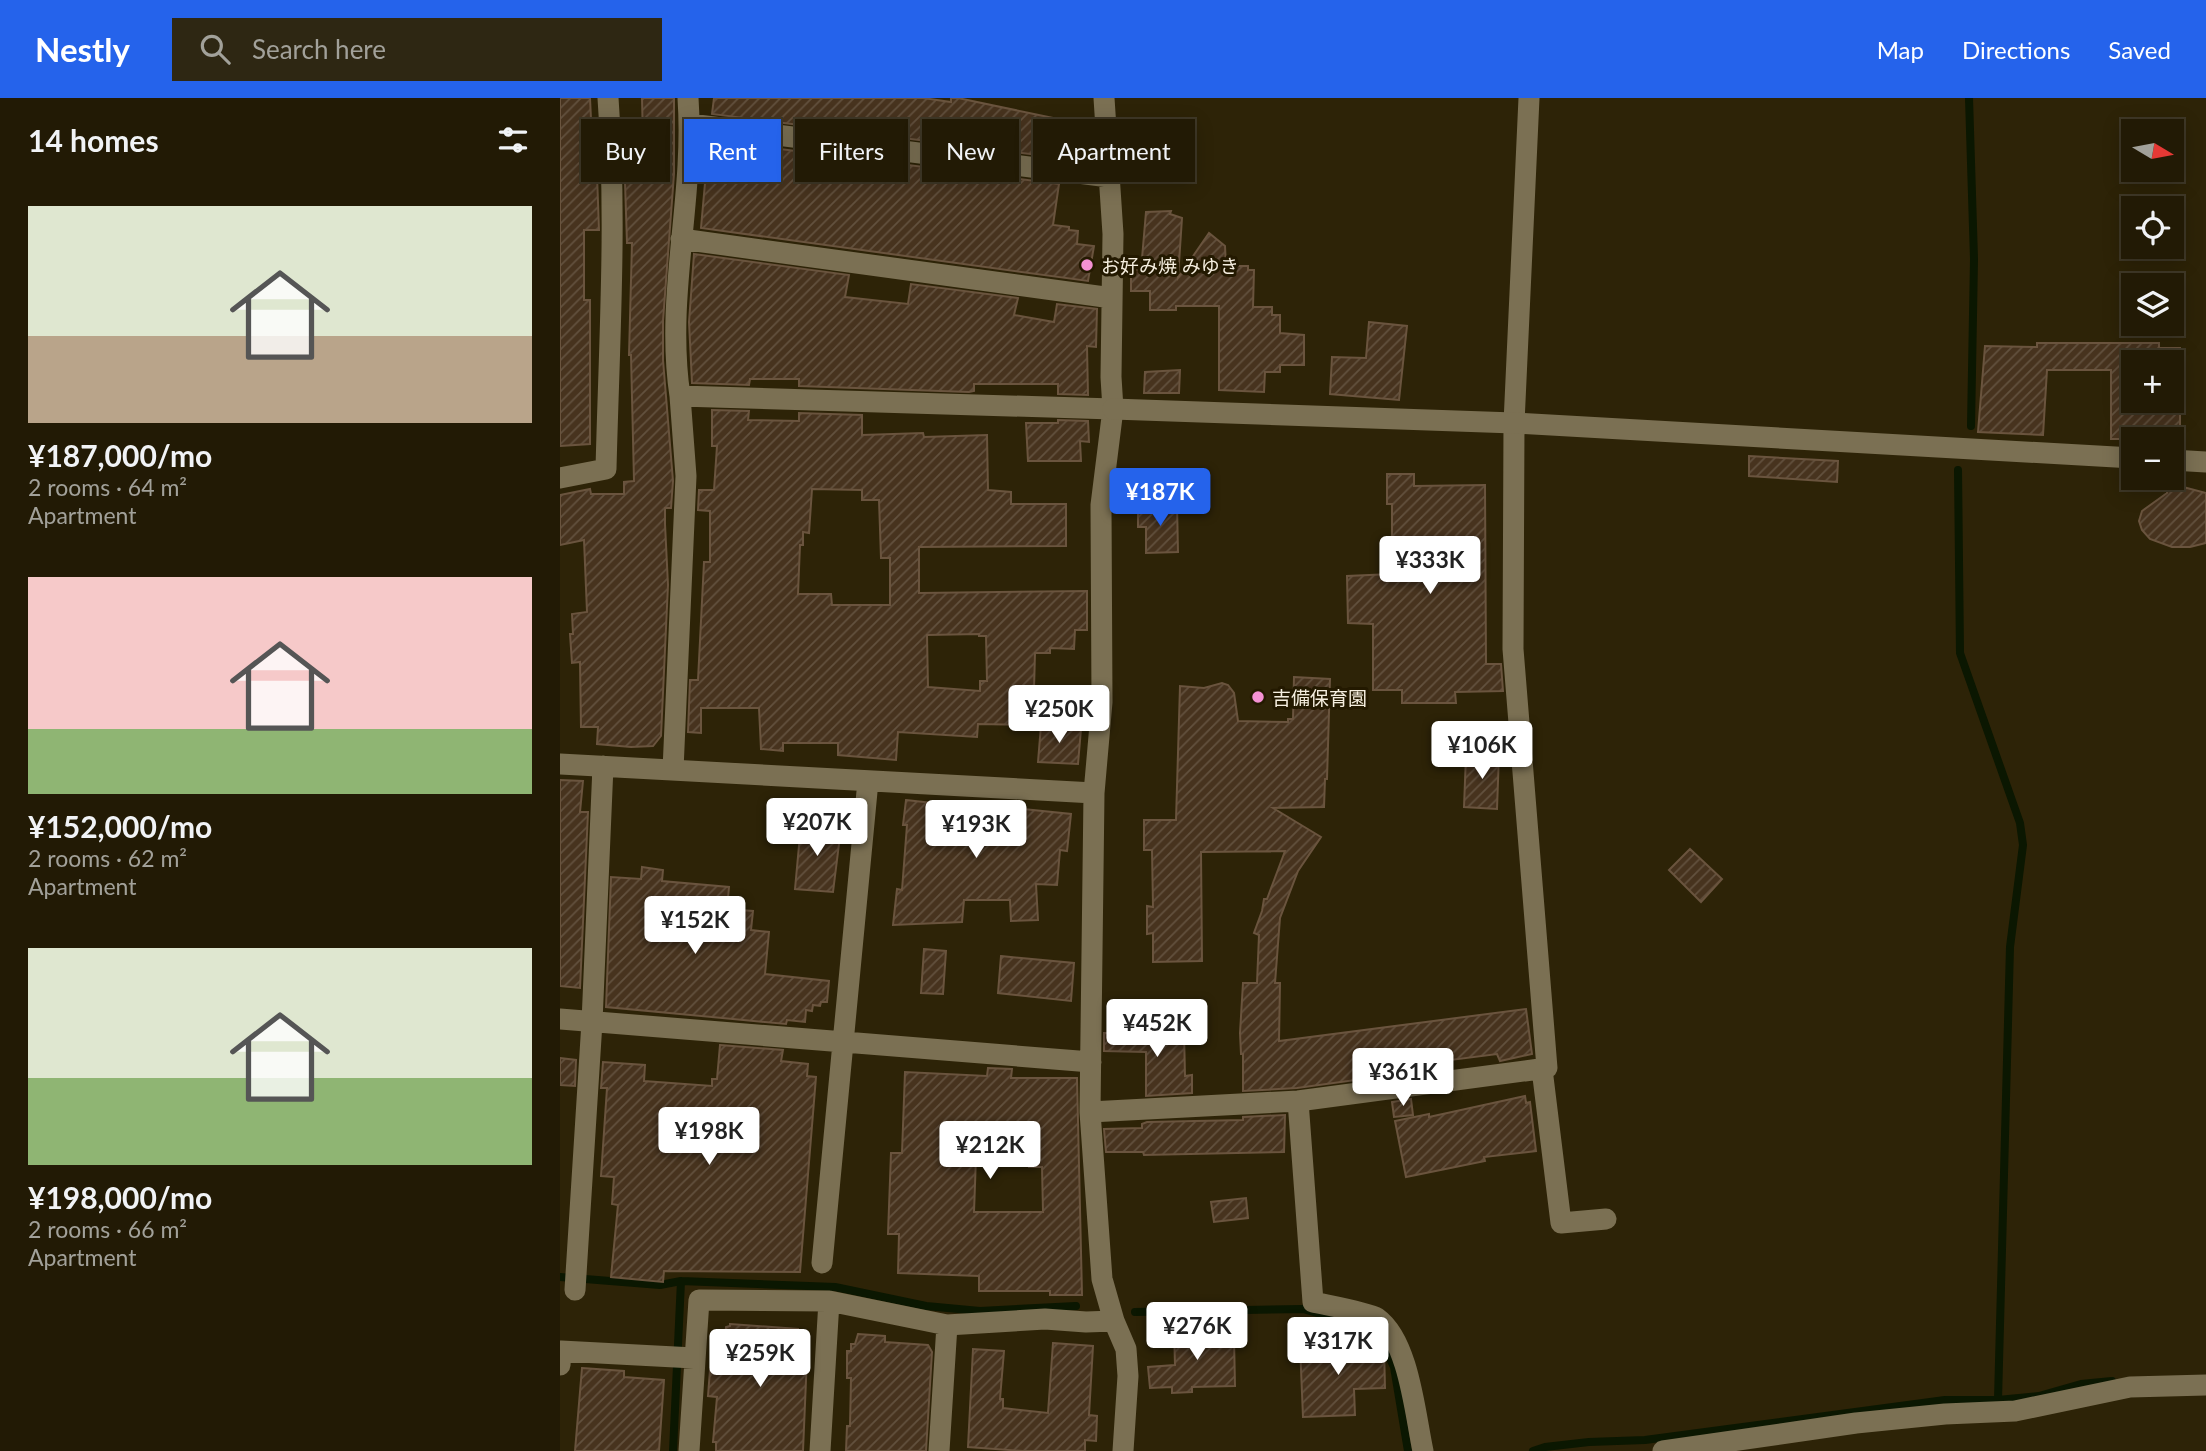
<!DOCTYPE html>
<meta charset="utf-8">
<style>
:root{--surface:#221a05;--page:#2e2713;--text:#f1f3f6;--muted:#a2a19a;--line:#3f3827;--accent:#2563eb}
body{margin:0;font-family:Lato,"Noto Sans JP",sans-serif;background:var(--page);color:var(--text);height:100vh;display:flex;flex-direction:column;font-size:26px;white-space:nowrap}
*{box-sizing:border-box;margin:0}
p{font-size:23px;color:var(--muted)}
.icon{flex:none;width:38px;height:38px;fill:none;stroke:currentColor;stroke-width:2;stroke-linecap:round;stroke-linejoin:round}
.map{position:relative;flex:1;overflow:hidden}
.sheet{display:flex;flex-direction:column;background:var(--surface);width:560px}
.sheet>*{flex:none}
.hud{position:absolute;left:21px;top:21px;width:665px;height:63px;display:flex;gap:14px}
.needle{width:46px;rotate:100deg}
.tools{position:absolute;left:1561px;top:21px;display:grid;gap:14px}
.tools a{display:grid;place-items:center;width:63px;height:63px;border-radius:0px;background:var(--surface);box-shadow:0 4px 18px #0003,0 0 0 2px var(--line);font-size:35px}
.price{position:absolute;translate:-50% -60px;padding:0 16px;border-radius:7px;background:#fff;color:#222;font-size:23px;line-height:46px;filter:drop-shadow(0 2px 4px #0008)}
.price::after{content:'';position:absolute;left:50%;top:42px;width:21px;height:16px;margin-left:-10px;background:inherit;clip-path:polygon(0 0,100% 0,50% 100%)}
.price.on{background:var(--accent);color:#fff}
ul{padding:0;list-style:none}
li{display:grid;align-content:center;gap:14px;height:371px;padding:0 28px}
li span{display:grid;place-items:center;height:217px;border-radius:0px;color:#555}
li>.icon{margin-inline-start:auto}
span .icon{width:126px;height:126px;fill:#fffc;stroke-width:1}
li b{font-size:30px}
h2{display:flex;justify-content:space-between;align-items:center;height:84px;padding:0 28px;font-size:30px}
.pill{padding:0 24px;border-radius:0px;background:var(--surface);box-shadow:0 4px 18px #0003,0 0 0 2px var(--line);font-size:24px;line-height:63px}
.pill.on{background:var(--accent);color:#fff}
header{display:flex;align-items:center;gap:42px;box-sizing:border-box;height:98px;padding:0 35px;background:var(--accent);color:#fff}
header strong{font-size:33px}
nav{display:flex;gap:38px;margin-inline-start:auto;font-size:24px}
.search{width:490px;height:63px;background:var(--page);display:flex;align-items:center;gap:18px;box-sizing:border-box;padding:0 24px;border-radius:0px;color:var(--muted);font-size:26px}
main{display:flex;flex:1;min-height:0}
.map>svg:first-child{display:block}
</style>
<header>
<strong>Nestly</strong>
<div class="search"><svg class="icon" aria-label="search" viewBox="0 0 24 24"><circle cx="10" cy="10" r="6"/><path d="M15 15l6 6"/></svg>Search here</div>
<nav><a>Map</a><a>Directions</a><a>Saved</a></nav>
</header>
<main>
<section class="sheet">
<h2>14 homes<svg class="icon" aria-label="filters" viewBox="0 0 24 24"><path d="M4 7h16M4 17h16"/><circle cx="9" cy="7" r="2"/><circle cx="15" cy="17" r="2"/></svg></h2>
<ul>
<li><span style="background:linear-gradient(#dfe7d0 60%,#b9a48a 0)"><svg class="icon" aria-label="home" viewBox="0 0 24 24"><path d="M3 11l9-7 9 7M6 9v11h12V9"/></svg></span><div><b>¥187,000/mo</b><p>2 rooms · 64 m²</p><p>Apartment</p></div></li>
<li><span style="background:linear-gradient(#f6c9c9 70%,#8fb573 0)"><svg class="icon" aria-label="home" viewBox="0 0 24 24"><path d="M3 11l9-7 9 7M6 9v11h12V9"/></svg></span><div><b>¥152,000/mo</b><p>2 rooms · 62 m²</p><p>Apartment</p></div></li>
<li><span style="background:linear-gradient(#dfe7d0 60%,#8fb573 0)"><svg class="icon" aria-label="home" viewBox="0 0 24 24"><path d="M3 11l9-7 9 7M6 9v11h12V9"/></svg></span><div><b>¥198,000/mo</b><p>2 rooms · 66 m²</p><p>Apartment</p></div></li>
</ul>
</section>
<div class="map">
<svg width="1646" height="1353" viewBox="0 0 1646 1353">
<defs>
<pattern id="building-hatch" width="6" height="6" patternUnits="userSpaceOnUse" patternTransform="scale(1.75)"><rect width="6" height="6" fill="#47331e"/><path d="M-1 1l2-2M0 6l6-6M5 7l2-2" fill="none" stroke="#62513e"/></pattern>
</defs>
<rect width="100%" height="100%" fill="#2d2307"/>
<g fill="none" stroke-linecap="round" stroke-linejoin="round">
<path stroke="#0b1701" stroke-width="8" d="M 1409,0 L 1414,161 L 1411,328
M 1398,372 L 1400,555 L 1460,725 L 1463,747 L 1450,849 L 1438,1302
M 0,1179 L 100,1187 L 121,1183 L 275,1189 L 366,1208 L 420,1213 L 516,1208
M 575,1214 L 743,1211 L 806,1229 L 821,1241 L 834,1269 L 848,1353
M 113,1353 L 121,1183
M 973,1353 L 985,1349 L 1029,1344 L 1085,1342 L 1385,1302 L 1438,1302 L 1479,1298 L 1521,1286 L 1552,1283"/>
</g>
<path fill="url(#building-hatch)" stroke="#6a543e" stroke-width="2" fill-rule="evenodd" d="M 0,0 L 30,0 L 31,21 L 35,21 L 39,132 L 24,132 L 24,202 L 30,202 L 30,346 L 0,348 Z
M 82,0 L 114,0 L 114,76 L 103,223 L 103,262 L 113,383 L 111,410 L 105,410 L 105,426 L 108,487 L 101,638 L 93,648 L 71,649 L 37,646 L 38,629 L 21,629 L 20,564 L 12,565 L 10,536 L 13,536 L 12,516 L 27,514 L 24,442 L 0,447 L 0,397 L 30,391 L 31,396 L 64,396 L 64,384 L 74,383 L 71,257 L 69,257 L 72,145 L 67,145 L 65,85 L 80,84 L 80,43 L 83,43 Z
M 154,0 L 363,0 L 391,4 L 391,0 L 398,0 L 512,24 L 513,26 L 530,31 L 529,61 L 507,57 L 502,60 L 152,16 Z
M 157,43 L 499,86 L 493,127 L 509,129 L 509,132 L 518,133 L 517,146 L 534,148 L 528,183 L 141,130 L 146,74 L 151,74 Z
M 611,113 L 610,116 L 622,120 L 618,180 L 649,135 L 665,148 L 666,168 L 688,168 L 688,172 L 694,172 L 693,209 L 712,209 L 712,217 L 720,217 L 720,235 L 744,237 L 744,267 L 720,267 L 720,274 L 705,274 L 704,294 L 659,292 L 659,208 L 616,208 L 616,212 L 590,212 L 590,193 L 571,193 L 571,172 L 581,172 L 586,114 Z
M 134,156 L 289,177 L 285,199 L 348,206 L 351,186 L 458,200 L 454,217 L 494,224 L 497,206 L 537,211 L 536,249 L 527,248 L 528,297 L 498,296 L 498,286 L 414,286 L 414,293 L 409,294 L 239,288 L 239,281 L 190,281 L 189,287 L 132,285 L 129,224 Z
M 809,224 L 847,228 L 839,302 L 770,296 L 772,259 L 806,260 Z
M 1477,245 L 1599,245 L 1599,250 L 1620,250 L 1620,339 L 1611,339 L 1611,341 L 1551,341 L 1551,272 L 1487,272 L 1483,337 L 1418,334 L 1425,248 L 1477,249 ZM 1573,264 L 1612,264 L 1612,303 L 1573,303 Z
M 620,272 L 619,295 L 584,295 L 585,274 Z
M 152,312 L 189,313 L 188,322 L 239,323 L 239,315 L 302,317 L 302,337 L 363,335 L 364,339 L 427,337 L 428,392 L 451,394 L 451,406 L 506,406 L 506,448 L 359,449 L 359,495 L 527,493 L 527,532 L 515,532 L 514,551 L 490,550 L 490,555 L 475,555 L 473,627 L 418,626 L 417,639 L 338,634 L 336,662 L 278,657 L 278,645 L 223,645 L 223,653 L 201,651 L 199,610 L 141,610 L 141,635 L 128,634 L 130,582 L 138,582 L 144,464 L 150,464 L 150,413 L 138,412 L 139,392 L 154,392 L 157,348 L 152,348 ZM 252,391 L 302,392 L 302,402 L 319,402 L 321,460 L 330,460 L 330,507 L 272,507 L 271,496 L 238,496 L 240,447 L 243,447 L 243,434 L 249,435 ZM 419,536 L 419,538 L 426,538 L 427,583 L 420,583 L 420,593 L 368,589 L 367,537 Z
M 498,322 L 528,323 L 529,344 L 520,343 L 521,363 L 468,363 L 466,325 L 498,325 Z
M 1189,358 L 1278,363 L 1277,384 L 1189,378 Z
M 827,376 L 854,376 L 854,388 L 925,387 L 926,566 L 941,566 L 943,593 L 895,594 L 896,605 L 842,605 L 842,592 L 813,592 L 813,526 L 788,525 L 787,478 L 832,476 L 832,406 L 827,406 Z
M 1608,385 L 1646,395 L 1646,445 L 1630,449 L 1612,449 L 1590,441 L 1582,432 L 1579,423 L 1582,413 L 1607,395 Z
M 617,406 L 618,454 L 586,455 L 586,429 L 578,429 L 578,409 Z
M 734,579 L 770,581 L 767,681 L 765,681 L 764,709 L 713,710 L 761,739 L 738,773 L 720,820 L 715,885 L 720,885 L 719,943 L 966,911 L 972,956 L 940,963 L 937,956 L 890,962 L 891,969 L 737,990 L 683,993 L 683,956 L 681,956 L 680,935 L 683,885 L 697,885 L 699,837 L 694,835 L 702,813 L 704,801 L 707,801 L 725,753 L 641,754 L 642,863 L 593,864 L 593,835 L 587,836 L 587,808 L 593,809 L 592,752 L 584,752 L 584,722 L 616,722 L 620,588 L 644,590 L 662,585 L 668,587 L 674,595 L 678,623 L 728,624 L 728,621 L 733,621 Z
M 481,627 L 521,631 L 518,666 L 478,664 Z
M 916,656 L 939,656 L 937,711 L 904,709 L 906,657 Z
M 0,682 L 23,683 L 20,714 L 28,714 L 20,890 L 0,888 Z
M 346,702 L 453,714 L 454,710 L 511,716 L 507,753 L 500,752 L 497,787 L 476,786 L 478,822 L 451,823 L 450,802 L 404,802 L 402,824 L 333,827 L 337,791 L 342,792 L 347,727 L 343,727 Z
M 241,726 L 281,730 L 273,794 L 235,791 Z
M 1130,751 L 1162,781 L 1141,804 L 1109,772 Z
M 82,769 L 103,772 L 102,783 L 169,789 L 167,811 L 193,813 L 191,832 L 209,834 L 205,876 L 269,883 L 267,904 L 261,904 L 260,908 L 253,907 L 252,913 L 246,912 L 245,924 L 227,922 L 226,926 L 46,909 L 51,779 L 81,781 Z
M 364,851 L 386,853 L 383,896 L 361,895 Z
M 441,858 L 514,865 L 511,903 L 438,895 Z
M 624,934 L 625,978 L 632,977 L 632,995 L 586,998 L 586,954 L 544,953 L 544,935 Z
M 160,947 L 223,952 L 221,963 L 248,966 L 247,978 L 256,979 L 240,1174 L 104,1173 L 103,1184 L 51,1179 L 58,1107 L 52,1106 L 54,1079 L 41,1078 L 47,990 L 41,990 L 43,964 L 85,967 L 84,983 L 152,988 L 152,981 L 157,981 Z
M 0,960 L 16,962 L 15,988 L 0,987 Z
M 428,970 L 452,971 L 451,980 L 517,980 L 522,1197 L 490,1197 L 490,1193 L 419,1193 L 419,1178 L 338,1175 L 339,1136 L 328,1136 L 331,1055 L 342,1055 L 345,974 L 427,978 ZM 416,1059 L 468,1062 L 469,1069 L 482,1069 L 483,1114 L 414,1114 Z
M 965,998 L 966,1005 L 970,1004 L 976,1053 L 924,1059 L 925,1063 L 846,1079 L 835,1023 L 869,1016 L 869,1019 Z
M 851,1001 L 853,1017 L 834,1019 L 832,1004 Z
M 725,1017 L 724,1054 L 584,1057 L 583,1054 L 546,1054 L 544,1031 L 582,1030 L 582,1026 L 587,1024 L 683,1022 L 683,1019 Z
M 686,1100 L 688,1120 L 654,1124 L 651,1104 Z
M 170,1226 L 238,1231 L 238,1233 L 248,1235 L 243,1353 L 156,1353 L 156,1344 L 153,1344 L 157,1299 L 148,1298 L 150,1272 L 156,1273 L 158,1250 L 164,1249 L 166,1229 L 170,1228 Z
M 662,1229 L 662,1240 L 674,1240 L 675,1288 L 632,1289 L 632,1294 L 612,1295 L 612,1289 L 590,1290 L 588,1269 L 615,1267 L 614,1231 Z
M 298,1236 L 325,1238 L 325,1244 L 368,1247 L 372,1254 L 366,1353 L 286,1353 L 287,1328 L 290,1328 L 291,1280 L 287,1280 L 287,1253 L 291,1253 L 291,1246 L 295,1246 Z
M 493,1245 L 533,1248 L 529,1317 L 537,1318 L 536,1343 L 525,1342 L 525,1353 L 463,1353 L 408,1349 L 413,1251 L 444,1253 L 440,1301 L 443,1301 L 443,1310 L 488,1315 Z
M 793,1245 L 793,1251 L 824,1249 L 825,1290 L 794,1291 L 795,1317 L 743,1319 L 740,1247 Z
M 22,1270 L 64,1273 L 64,1279 L 104,1282 L 99,1353 L 15,1353 Z"/>
<g fill="none" stroke-linecap="round" stroke-linejoin="round">
<path stroke="#7b7053" stroke-width="21" d="M 544,0 L 553,136 L 551,279 L 553,311 L 541,407 L 542,604 L 534,695 L 530,1014 L 542,1181 L 554,1223 L 566,1251 L 568,1278 L 563,1353
M 130,26 L 549,79
M 121,141 L 552,200
M 120,298 C 105,198 135,100 128,0
M 0,380 L 46,371 C 49,248 57,122 48,0
M 0,666 L 534,695
M 113,672 L 126,378 L 120,298 L 553,311
M 0,921 L 531,964
M 982,971 L 1001,1125 L 1046,1121
M 738,1003 L 753,1204 C 766,1207 807,1214 817,1220 C 849,1243 855,1316 863,1353
M 530,1014 L 738,1003 L 987,970 L 953,551 L 954,325 L 969,0
M 262,1165 L 308,683
M 15,1192 L 32,924 L 43,668
M 387,1227 L 485,1221 L 526,1224 L 554,1223
M 0,1267 L 1,1253 L 134,1260
M 129,1353 L 139,1202 L 269,1203 L 387,1227 L 379,1353
M 260,1353 L 269,1203
M 1103,1353 L 1296,1325 L 1385,1316 L 1455,1313 L 1570,1289 L 1646,1287"/>
<path stroke="#7b7053" stroke-width="21" d="M 553,311 L 954,325 L 1573,360
M 1612,362 L 1646,364"/>
</g>
<g fill="#f491d3" stroke="#231900" stroke-width="2.5">
<circle cx="527" cy="167" r="7"/>
<circle cx="698" cy="599" r="7"/>
</g>
<g text-anchor="middle" dominant-baseline="central" stroke-width="6" stroke-linejoin="round" paint-order="stroke">
<g font-size="19" fill="#f5eedf" stroke="#231900" text-anchor="start">
<text x="541" y="167">お好み焼 みゆき</text>
<text x="712" y="599">吉備保育園</text>
</g>
</g>
</svg>
<div class="tools">
<a><svg class="needle" viewBox="-14 -14 28 28"><path d="M0-13l5 13h-10z" fill="#e53935"/><path d="M0 13l5-13h-10z" fill="#a2a19a"/></svg></a>
<a><svg class="icon" aria-label="locate" viewBox="0 0 24 24"><circle cx="12" cy="12" r="6"/><path d="M12 2v4M12 18v4M2 12h4M18 12h4"/></svg></a>
<a><svg class="icon" aria-label="layers" viewBox="0 0 24 24"><path d="M12 4l9 5-9 5-9-5zM3 14l9 5 9-5"/></svg></a>
<a>+</a>
<a>−</a>
</div>
<b class="price on" style="left:600px;top:430px">¥187K</b>
<b class="price" style="left:870px;top:498px">¥333K</b>
<b class="price" style="left:499px;top:647px">¥250K</b>
<b class="price" style="left:922px;top:683px">¥106K</b>
<b class="price" style="left:257px;top:760px">¥207K</b>
<b class="price" style="left:416px;top:762px">¥193K</b>
<b class="price" style="left:135px;top:858px">¥152K</b>
<b class="price" style="left:597px;top:961px">¥452K</b>
<b class="price" style="left:843px;top:1010px">¥361K</b>
<b class="price" style="left:149px;top:1069px">¥198K</b>
<b class="price" style="left:430px;top:1083px">¥212K</b>
<b class="price" style="left:637px;top:1264px">¥276K</b>
<b class="price" style="left:778px;top:1279px">¥317K</b>
<b class="price" style="left:200px;top:1291px">¥259K</b>
<div class="hud">
<a class="pill">Buy</a>
<a class="pill on">Rent</a>
<a class="pill">Filters</a>
<a class="pill">New</a>
<a class="pill">Apartment</a>
</div>
</div>
</main>
